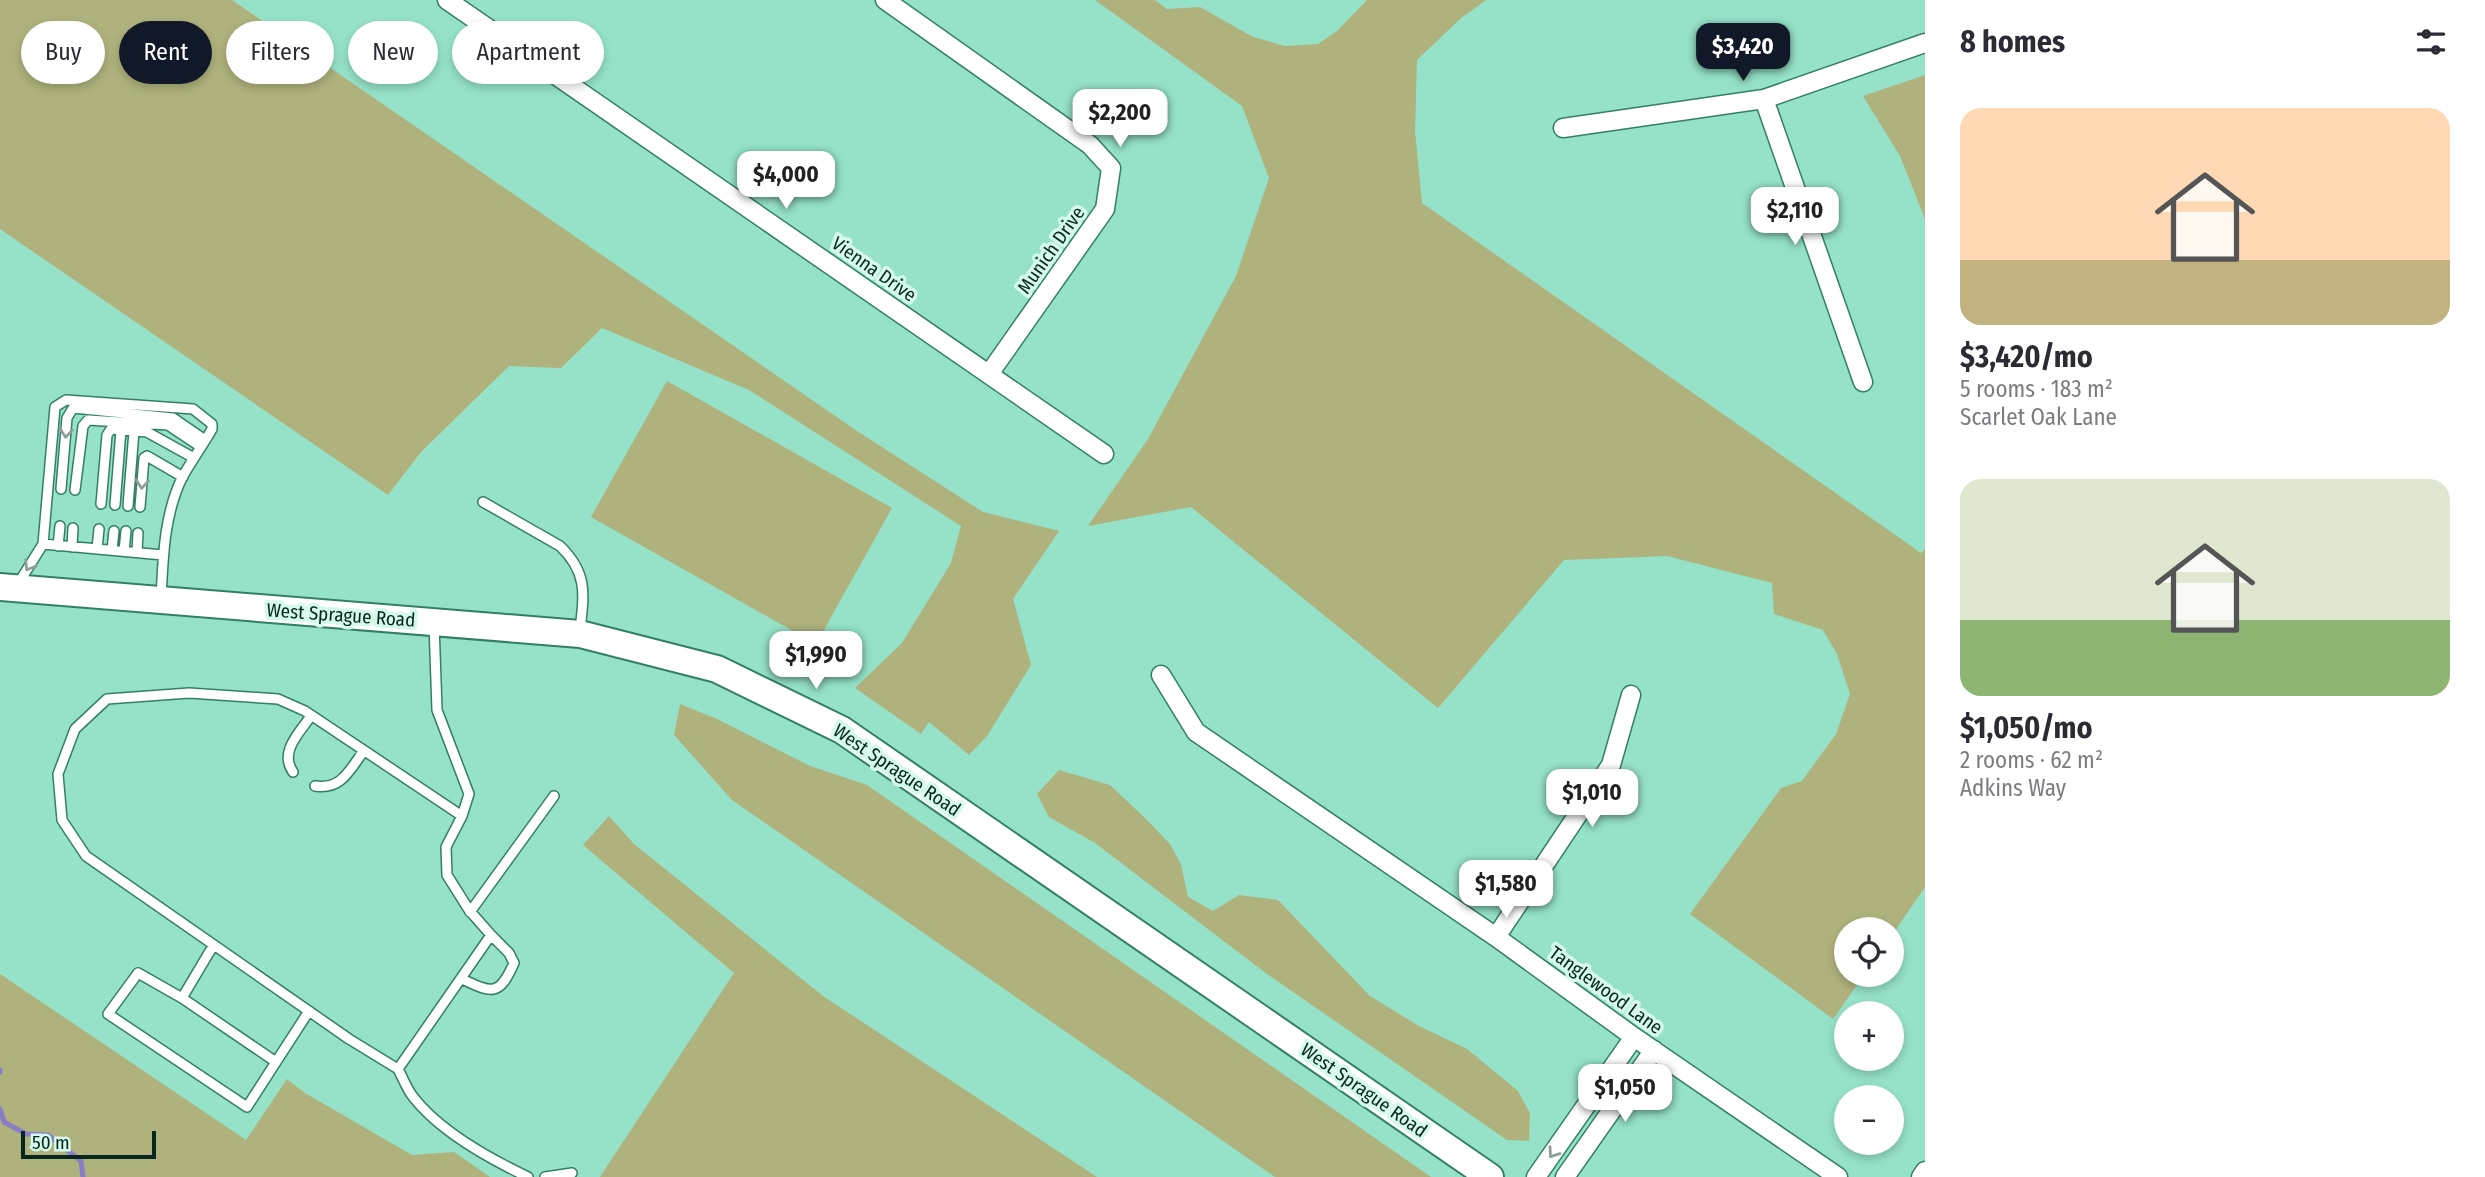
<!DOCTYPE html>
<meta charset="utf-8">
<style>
:root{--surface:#fff;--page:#f7f7f7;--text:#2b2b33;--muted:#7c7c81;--accent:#111827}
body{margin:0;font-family:"Fira Sans Condensed",sans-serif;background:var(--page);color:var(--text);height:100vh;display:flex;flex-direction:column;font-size:26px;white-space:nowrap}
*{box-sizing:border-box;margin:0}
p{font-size:23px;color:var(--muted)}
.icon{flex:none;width:38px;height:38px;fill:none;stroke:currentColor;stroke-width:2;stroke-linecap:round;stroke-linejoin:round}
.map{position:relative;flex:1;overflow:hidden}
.sheet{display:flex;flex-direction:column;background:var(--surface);width:560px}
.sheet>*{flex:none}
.guide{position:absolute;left:21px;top:21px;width:665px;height:63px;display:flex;gap:14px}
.controls{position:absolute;left:1834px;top:917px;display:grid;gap:14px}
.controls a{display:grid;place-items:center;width:70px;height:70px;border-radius:50%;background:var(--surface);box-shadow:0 4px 10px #0003;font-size:35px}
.scale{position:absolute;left:21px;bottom:18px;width:135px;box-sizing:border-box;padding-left:7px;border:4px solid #06271e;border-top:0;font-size:19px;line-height:24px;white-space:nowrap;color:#06271e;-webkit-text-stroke:5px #d5faec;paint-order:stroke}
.price{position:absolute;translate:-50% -60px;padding:0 16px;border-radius:14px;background:#fff;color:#222;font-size:23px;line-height:46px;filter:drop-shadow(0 2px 4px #0008)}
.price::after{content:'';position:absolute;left:50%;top:42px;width:21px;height:16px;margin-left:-10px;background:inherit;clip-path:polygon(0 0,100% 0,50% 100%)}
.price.active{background:var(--accent);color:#fff}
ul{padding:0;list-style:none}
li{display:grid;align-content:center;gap:14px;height:371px;padding:0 35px}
li span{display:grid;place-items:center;height:217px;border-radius:21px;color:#555}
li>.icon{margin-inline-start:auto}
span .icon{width:126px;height:126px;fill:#fffc;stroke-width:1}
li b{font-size:30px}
h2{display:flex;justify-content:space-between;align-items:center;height:84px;padding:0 35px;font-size:30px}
.tag{padding:0 24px;border-radius:32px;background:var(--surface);box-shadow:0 4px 10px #0003;font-size:24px;line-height:63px}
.tag.active{background:var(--accent);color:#fff}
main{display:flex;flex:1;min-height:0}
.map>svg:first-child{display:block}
</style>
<main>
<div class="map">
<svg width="1925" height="1177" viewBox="0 0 1925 1177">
<rect width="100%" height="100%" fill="#95e2c8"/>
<path fill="#afb27c" d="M 0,0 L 232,0 L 857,431 L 983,512 L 1059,531 L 1013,599 L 1031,665 L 987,736 L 969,755 L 929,722 L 921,734 L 855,688 L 902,643 L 951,563 L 961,526 L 749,390 L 602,328 L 561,368 L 509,366 L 421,452 L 388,495 L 0,229 Z
M 1095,0 L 1155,0 L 1167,9 L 1200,7 L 1253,37 L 1285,46 L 1318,44 L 1337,31 L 1367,0 L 1486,0 L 1460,19 L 1417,60 L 1415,131 L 1422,203 L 1921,553 L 1925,549 L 1925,887 L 1892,935 L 1892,929 L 1846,929 L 1846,975 L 1864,975 L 1833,1019 L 1690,914 L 1781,788 L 1802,781 L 1836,734 L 1850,694 L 1837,654 L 1823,630 L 1774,614 L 1772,583 L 1667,556 L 1564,560 L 1438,708 L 1191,507 L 1088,526 L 1148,439 L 1236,276 L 1269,178 L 1242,106 Z
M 1925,75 L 1925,219 L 1900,156 L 1863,96 Z
M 667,381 L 892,508 L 816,644 L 591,517 Z
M 680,704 L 717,719 L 810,766 L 867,785 L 1431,1177 L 1275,1177 L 732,800 L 674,735 Z
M 1059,770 L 1110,785 L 1146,819 L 1170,844 L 1181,864 L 1188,897 L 1213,911 L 1239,895 L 1278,900 L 1370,996 L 1419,1026 L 1467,1049 L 1518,1091 L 1530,1113 L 1529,1141 L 1507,1140 L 1267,974 L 1095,843 L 1049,817 L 1037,794 Z
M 609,816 L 634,844 L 823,996 L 1097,1177 L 600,1177 L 734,973 L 583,845 Z
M 0,974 L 246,1140 L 287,1079 L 305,1093 L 412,1155 L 454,1152 L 490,1177 L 0,1177 Z"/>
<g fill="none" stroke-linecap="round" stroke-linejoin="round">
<path stroke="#897dc8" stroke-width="5" d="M 0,1070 L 0,1072
M 0,1109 L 4,1122 L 26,1134 L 48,1135 L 81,1161 L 83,1177"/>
<defs>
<path id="lane" d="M 61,489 L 67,418 L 73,408 L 173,418 L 205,440
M 75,490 L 83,426 L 88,420 L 168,425 L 201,447
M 483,502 L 560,546 C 588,573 584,594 580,630
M 101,504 L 107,435 L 111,429 L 147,432 L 194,458
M 115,505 L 121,430
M 128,506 L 134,431
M 140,507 L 144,458 L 147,456 L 183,477
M 43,544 L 163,555
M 58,546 L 60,526
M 72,547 L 73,528
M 97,549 L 99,529
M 112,550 L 114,531
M 124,551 L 126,531
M 137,552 L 138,533
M 18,584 L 43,544 L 55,407 L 66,400 L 193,409 L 212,424 L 212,429 C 203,445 192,460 183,476 C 164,513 163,558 161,599
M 434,624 L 437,710 L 469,794 L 462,816 L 446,847 L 447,875 L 469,910 L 491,935 L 398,1069 L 349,1039 L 86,856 L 62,820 L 58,774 L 75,729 L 107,699 L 189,693 L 278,699 L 305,711 L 462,816
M 293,772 C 279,752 299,733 311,716
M 315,786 C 341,790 349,771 363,752
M 470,912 L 554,796
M 462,979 C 492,993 499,997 514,963 L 509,953 L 491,935
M 182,998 L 138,973 L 108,1014 L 247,1107 L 276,1062 L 182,998 L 213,946
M 276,1062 L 309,1011
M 398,1069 C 403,1078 407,1090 414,1098 C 440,1131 490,1159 528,1177
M 545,1177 L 572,1173"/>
<path id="street" d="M 447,0 L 1104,454
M 885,0 L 1090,145 L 1111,168 L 1105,209 L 989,374
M 1764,99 L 1863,382
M 1563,128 L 1764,99 L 1925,43
M 1161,675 L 1196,732 L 1496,937 L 1634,1037 L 1838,1177
M 1496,937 L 1611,765 L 1631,695
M 1536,1177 L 1634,1037
M 1565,1177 L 1654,1050
M 1921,1177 L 1925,1171"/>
<path id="secondary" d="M 0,587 L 580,634 L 717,669 L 842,730 L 1490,1177"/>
</defs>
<use href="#lane" stroke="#327f68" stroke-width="12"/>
<use href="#street" stroke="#327f68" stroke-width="21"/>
<use href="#secondary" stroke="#327f68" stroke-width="30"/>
<use href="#lane" stroke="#fff" stroke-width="9"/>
<use href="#street" stroke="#fff" stroke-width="18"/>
<use href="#secondary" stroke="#fff" stroke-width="26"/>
</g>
<defs><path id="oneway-chevron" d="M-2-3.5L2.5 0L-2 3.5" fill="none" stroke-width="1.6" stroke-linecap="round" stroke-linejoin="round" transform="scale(1.75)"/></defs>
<g stroke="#8f9e9a">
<use href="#oneway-chevron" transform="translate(66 433) rotate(95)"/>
<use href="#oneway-chevron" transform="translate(142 484) rotate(95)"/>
<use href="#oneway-chevron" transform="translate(29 566) rotate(122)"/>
<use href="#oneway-chevron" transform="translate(1553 1153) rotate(125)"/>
</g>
<g text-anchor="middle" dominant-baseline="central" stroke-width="7" stroke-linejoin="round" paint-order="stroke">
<g font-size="19" fill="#06271e" stroke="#d5faec">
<text transform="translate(1051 250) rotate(-55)">Munich Drive</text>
<text transform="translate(874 269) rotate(35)">Vienna Drive</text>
<text transform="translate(341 615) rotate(4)">West Sprague Road</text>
<text transform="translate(897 770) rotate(34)">West Sprague Road</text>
<text transform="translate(1606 990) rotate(36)">Tanglewood Lane</text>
<text transform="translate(1364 1090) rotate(35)">West Sprague Road</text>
</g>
</g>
</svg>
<div class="controls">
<a><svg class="icon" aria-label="locate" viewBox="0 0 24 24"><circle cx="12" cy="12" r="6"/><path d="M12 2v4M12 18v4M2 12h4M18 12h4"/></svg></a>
<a>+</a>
<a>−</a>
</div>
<div class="scale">50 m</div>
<b class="price active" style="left:1743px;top:83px">$3,420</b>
<b class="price" style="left:1120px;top:149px">$2,200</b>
<b class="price" style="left:786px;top:211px">$4,000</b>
<b class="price" style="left:1795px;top:247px">$2,110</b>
<b class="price" style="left:816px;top:691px">$1,990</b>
<b class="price" style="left:1592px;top:829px">$1,010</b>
<b class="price" style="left:1506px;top:920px">$1,580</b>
<b class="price" style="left:1625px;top:1124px">$1,050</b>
<div class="guide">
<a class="tag">Buy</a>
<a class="tag active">Rent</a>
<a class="tag">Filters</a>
<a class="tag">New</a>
<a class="tag">Apartment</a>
</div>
</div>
<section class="sheet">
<h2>8 homes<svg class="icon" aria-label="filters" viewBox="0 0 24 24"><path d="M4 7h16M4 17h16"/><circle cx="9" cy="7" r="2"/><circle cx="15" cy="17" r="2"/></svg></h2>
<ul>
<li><span style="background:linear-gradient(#ffd9b3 70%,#c2b280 0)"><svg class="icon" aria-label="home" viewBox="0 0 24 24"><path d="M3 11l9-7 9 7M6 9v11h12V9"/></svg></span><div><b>$3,420/mo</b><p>5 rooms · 183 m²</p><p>Scarlet Oak Lane</p></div></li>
<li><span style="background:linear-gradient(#dfe7d0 65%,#8fb573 0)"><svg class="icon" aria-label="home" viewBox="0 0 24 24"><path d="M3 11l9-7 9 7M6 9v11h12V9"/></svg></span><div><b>$1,050/mo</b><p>2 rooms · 62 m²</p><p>Adkins Way</p></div></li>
</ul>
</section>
</main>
